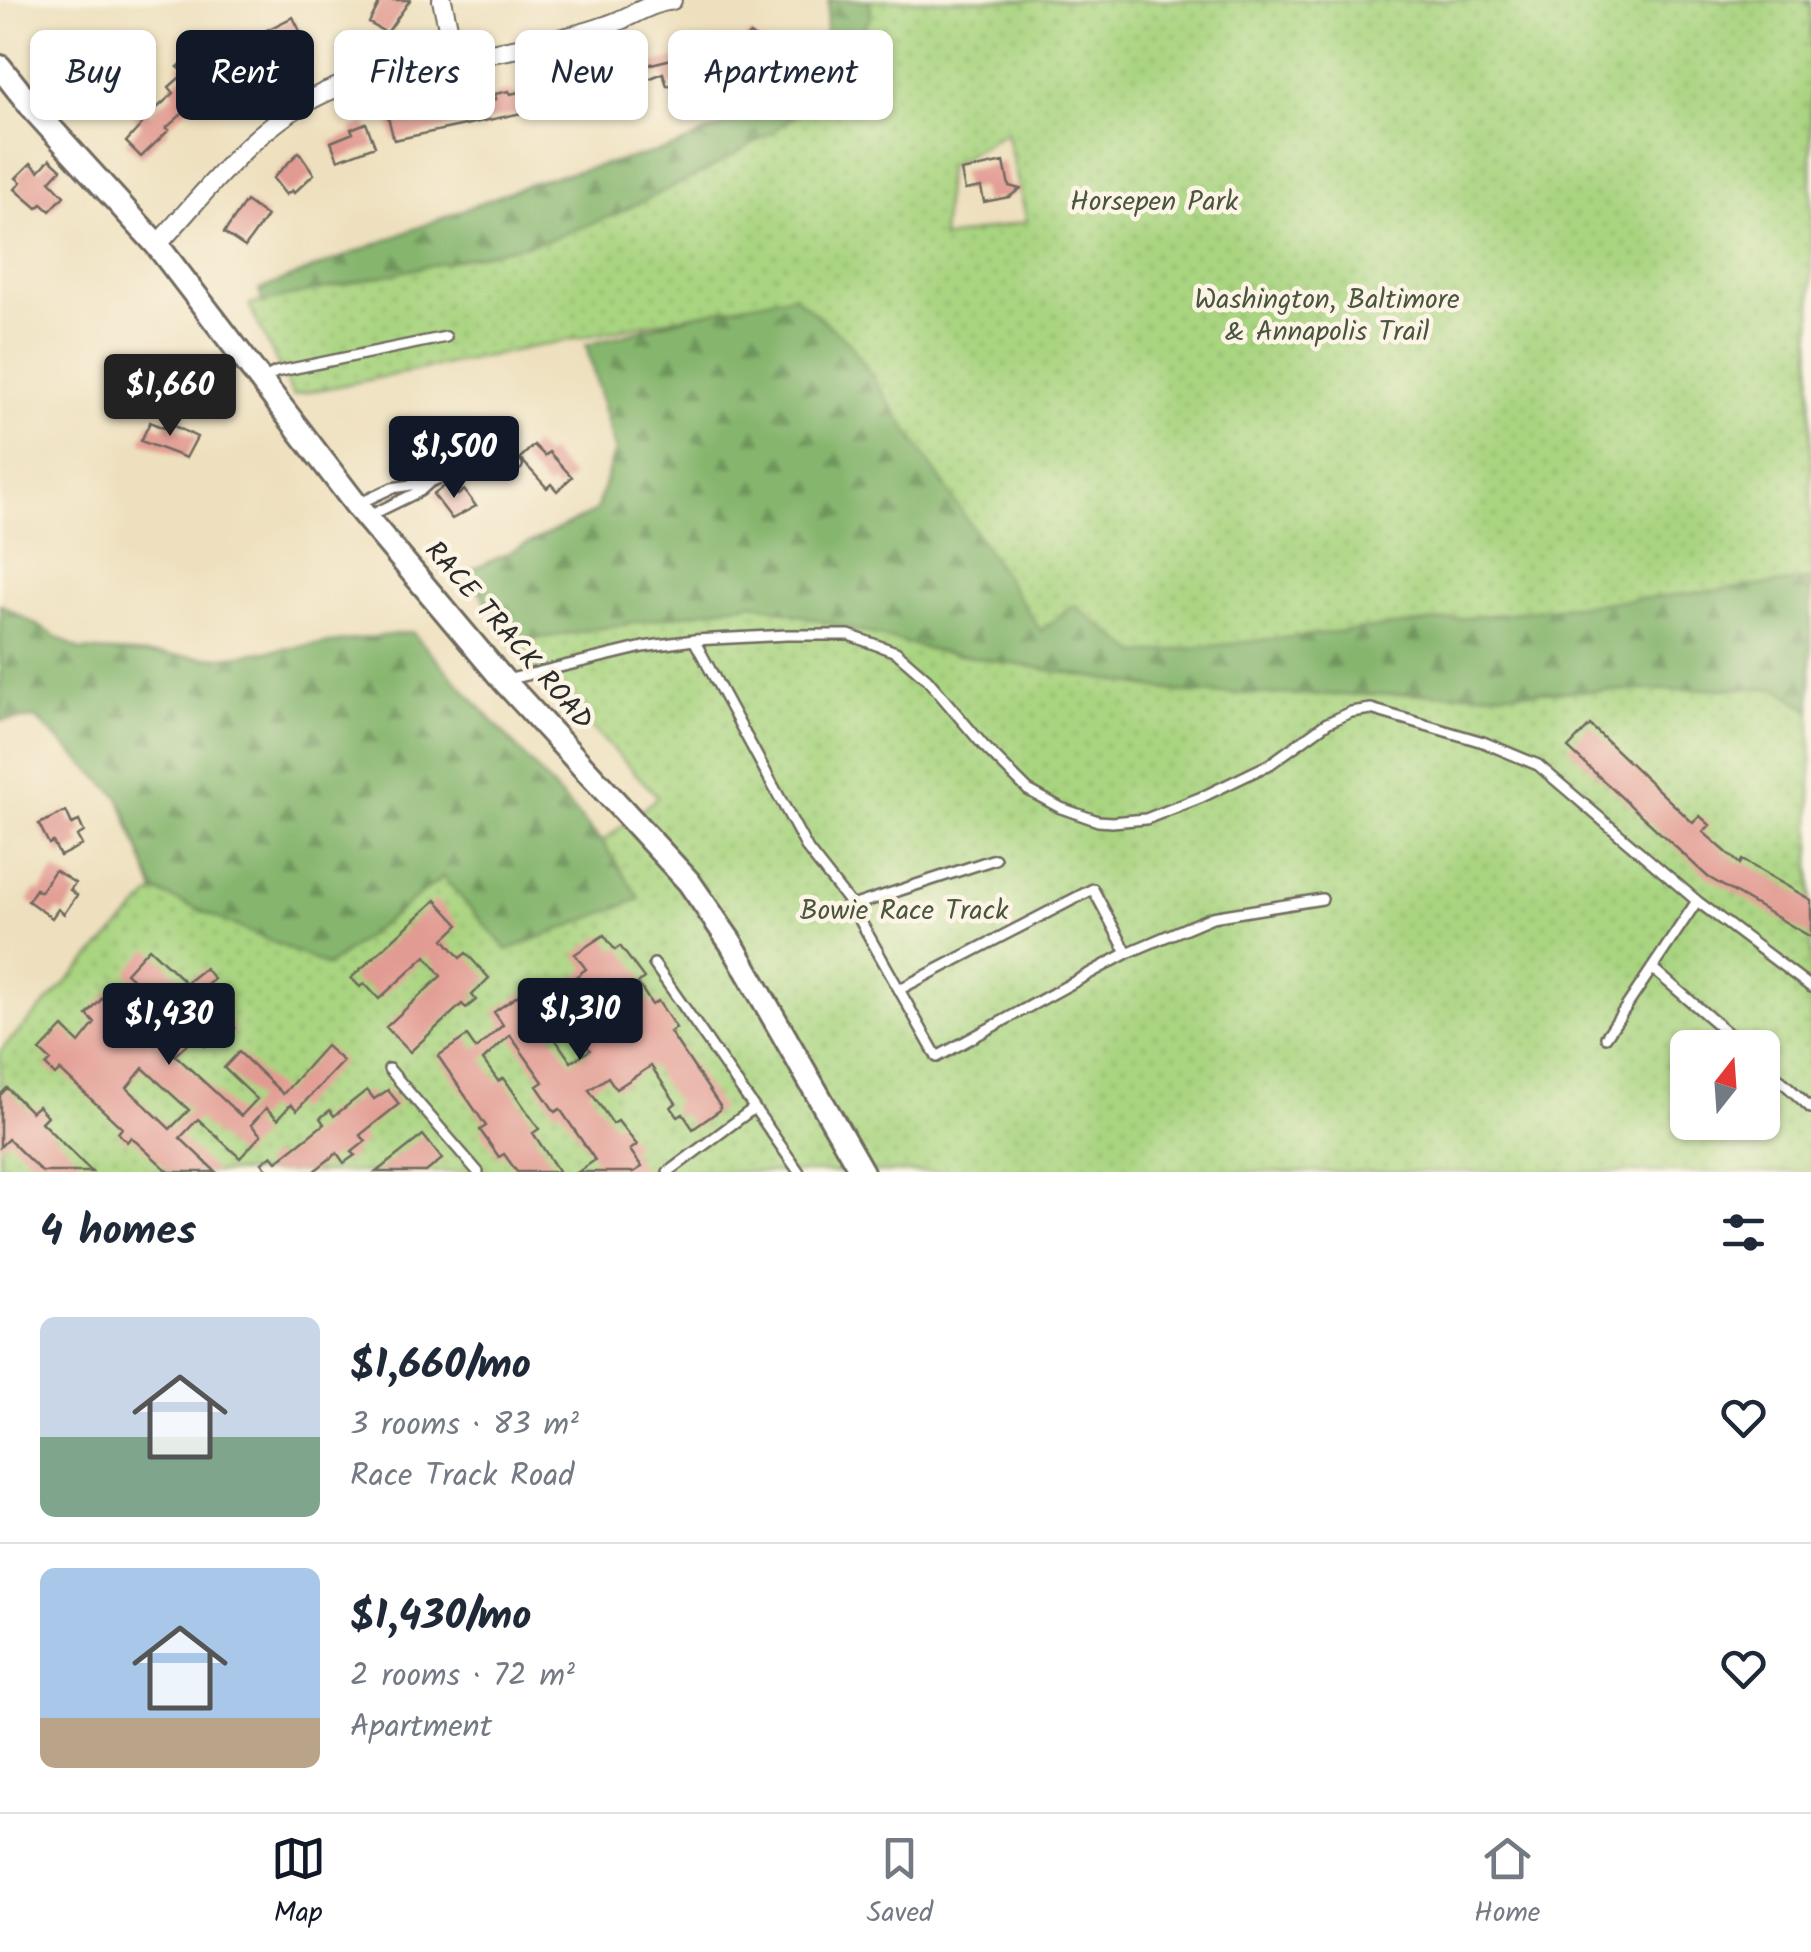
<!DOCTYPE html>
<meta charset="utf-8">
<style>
:root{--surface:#fff;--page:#f2f2f3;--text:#1f2937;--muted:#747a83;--line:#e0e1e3;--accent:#111827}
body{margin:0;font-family:Kalam,sans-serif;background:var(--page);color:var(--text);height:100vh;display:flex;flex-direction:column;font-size:38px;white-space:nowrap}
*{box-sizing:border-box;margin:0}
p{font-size:32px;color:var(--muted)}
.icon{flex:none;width:55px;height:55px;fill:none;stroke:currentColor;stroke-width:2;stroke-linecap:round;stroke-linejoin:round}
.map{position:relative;height:1172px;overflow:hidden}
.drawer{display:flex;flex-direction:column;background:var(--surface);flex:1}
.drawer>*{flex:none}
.guide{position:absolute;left:30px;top:30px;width:1000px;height:90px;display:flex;gap:20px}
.needle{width:65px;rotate:17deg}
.fabs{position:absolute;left:1670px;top:1030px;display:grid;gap:20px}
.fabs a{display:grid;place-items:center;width:110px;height:110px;border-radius:15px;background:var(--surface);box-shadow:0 2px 8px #0004;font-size:50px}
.price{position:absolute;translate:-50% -85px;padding:0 22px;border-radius:10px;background:var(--accent);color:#fff;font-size:32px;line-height:65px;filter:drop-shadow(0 2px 5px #0008)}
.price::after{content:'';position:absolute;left:50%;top:60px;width:30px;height:22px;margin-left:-15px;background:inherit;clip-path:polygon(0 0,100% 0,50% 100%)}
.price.on{background:#222;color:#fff}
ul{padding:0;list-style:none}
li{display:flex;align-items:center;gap:30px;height:250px;padding:0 40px}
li+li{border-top:2px solid var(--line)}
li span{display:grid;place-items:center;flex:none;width:280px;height:200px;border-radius:15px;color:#555}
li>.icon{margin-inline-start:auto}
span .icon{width:120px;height:120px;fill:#fffc;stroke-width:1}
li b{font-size:42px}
h2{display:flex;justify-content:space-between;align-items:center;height:120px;padding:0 40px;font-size:42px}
.pill{padding:0 35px;border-radius:15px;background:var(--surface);box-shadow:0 2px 8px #0004;font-size:35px;line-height:90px}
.pill.on{background:var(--accent);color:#fff}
.tab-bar{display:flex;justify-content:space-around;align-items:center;height:140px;border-top:2px solid var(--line);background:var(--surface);font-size:28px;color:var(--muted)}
.tab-bar a{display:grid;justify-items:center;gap:5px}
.tab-bar .on{color:var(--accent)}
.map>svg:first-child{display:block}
</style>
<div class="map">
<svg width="1811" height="1172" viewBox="0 0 1811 1172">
<defs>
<pattern id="forest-firs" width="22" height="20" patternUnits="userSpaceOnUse" patternTransform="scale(2.5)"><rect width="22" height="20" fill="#86b66e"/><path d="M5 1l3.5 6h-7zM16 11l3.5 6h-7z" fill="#6e945b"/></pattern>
<pattern id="park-dots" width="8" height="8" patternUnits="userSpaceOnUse" patternTransform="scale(2.5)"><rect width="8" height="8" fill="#a9d480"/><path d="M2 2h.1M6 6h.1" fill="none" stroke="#92b66f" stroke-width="1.8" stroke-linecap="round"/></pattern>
</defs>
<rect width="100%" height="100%" fill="#fcf5e5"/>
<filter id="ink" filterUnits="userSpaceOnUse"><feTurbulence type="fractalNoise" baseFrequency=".01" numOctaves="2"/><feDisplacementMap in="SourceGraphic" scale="20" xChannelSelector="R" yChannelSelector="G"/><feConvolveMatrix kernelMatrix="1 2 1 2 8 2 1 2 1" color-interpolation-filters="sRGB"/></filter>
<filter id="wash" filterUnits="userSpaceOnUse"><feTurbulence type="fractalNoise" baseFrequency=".0048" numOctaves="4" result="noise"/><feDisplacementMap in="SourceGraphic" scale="40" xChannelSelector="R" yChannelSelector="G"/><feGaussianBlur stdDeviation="2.25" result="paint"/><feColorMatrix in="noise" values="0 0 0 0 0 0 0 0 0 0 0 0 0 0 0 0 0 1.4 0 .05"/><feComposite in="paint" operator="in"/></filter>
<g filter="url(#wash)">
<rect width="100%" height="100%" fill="#eee0be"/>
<path fill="url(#forest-firs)" stroke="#58704c" stroke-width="2.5" d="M 829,0 L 1284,0 L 659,222 L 265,310 L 259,290 L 537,181 L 672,148 L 742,117 L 824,51 Z
M 1485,0 L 1811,0 L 1811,711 L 1777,688 L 1339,695 L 1187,693 L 936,651 L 753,603 L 511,643 L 468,572 L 596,511 L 615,450 L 586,345 L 818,281 L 918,328 Z
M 0,604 L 80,650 L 218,658 L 412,632 L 602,842 L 641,899 L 507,950 L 443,877 L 328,966 L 155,891 L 119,797 L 36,718 L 0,721 Z"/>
<path fill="url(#park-dots)" stroke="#6a8056" stroke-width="2.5" fill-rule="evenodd" d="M 870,0 L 1804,0 L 1811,6 L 1811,580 L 1138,654 L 1074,605 L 1041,631 L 849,342 L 793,295 L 293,395 L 249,305 L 548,240 L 614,215 L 704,172 L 773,132 L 821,96 L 871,17 ZM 1006,132 L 1027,221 L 942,239 L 947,167 Z
M 753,603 L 936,651 L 1187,693 L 1339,695 L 1777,688 L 1811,711 L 1811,1172 L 0,1172 L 0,1051 L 155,891 L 328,966 L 443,877 L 507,950 L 640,899 L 602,842 L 658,797 L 511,643 ZM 1688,1048 L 1762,1048 L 1762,1122 L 1688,1122 Z"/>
<g id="blocks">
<path fill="#e29b93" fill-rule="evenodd" d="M 381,0 L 410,0 L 387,33 L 369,23 Z
M 293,17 L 304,39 L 271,53 L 245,69 L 242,66 L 206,88 L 211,94 L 201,103 L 198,100 L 166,128 L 169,130 L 141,157 L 126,142 L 142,124 L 133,117 L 142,107 L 150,114 L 174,93 L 169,87 L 185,73 L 178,67 L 187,59 L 197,70 L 245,41 Z
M 750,34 L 767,47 L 762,54 L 767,58 L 760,67 L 755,63 L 744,77 L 722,61 Z
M 688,55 L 690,59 L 700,56 L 705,77 L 667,86 L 663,73 L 641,82 L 643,88 L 632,92 L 629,84 L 611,91 L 609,87 L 536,110 L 394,140 L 388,117 L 402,113 L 403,117 L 455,104 L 464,105 L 496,99 L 495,94 L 509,91 L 510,94 L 548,86 L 546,79 L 560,75 L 561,79 L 601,68 L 600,65 L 613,59 L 616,68 L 640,58 L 643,66 Z
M 366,123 L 375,146 L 338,160 L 331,142 L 353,133 L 351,129 Z
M 299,152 L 314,174 L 294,193 L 292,190 L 286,195 L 273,178 Z
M 50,159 L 61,169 L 50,181 L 64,196 L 50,211 L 42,204 L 37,208 L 15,189 L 21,182 L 16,178 L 31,163 L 39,171 Z
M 1004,162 L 1009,186 L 1020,189 L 1009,197 L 984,202 L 981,187 L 965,190 L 961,171 Z
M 246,201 L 267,216 L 245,247 L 224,233 Z
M 150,422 L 163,428 L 166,422 L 197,437 L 186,458 L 141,441 Z
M 534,445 L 545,456 L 549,452 L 572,477 L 557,491 L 551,484 L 547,488 L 520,458 Z
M 449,483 L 458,495 L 464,490 L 476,506 L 452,519 L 433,494 Z
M 1590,725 L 1693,823 L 1700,816 L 1710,825 L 1703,832 L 1740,864 L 1742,860 L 1811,900 L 1811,937 L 1708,877 L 1568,748 Z
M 66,811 L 72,824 L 79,821 L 84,832 L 77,836 L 82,845 L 60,856 L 53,842 L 49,844 L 39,824 Z
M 55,870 L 75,883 L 70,890 L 77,895 L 64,914 L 58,909 L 52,918 L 28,901 L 36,889 L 40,892 Z
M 436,900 L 459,925 L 444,939 L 460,958 L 466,953 L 489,978 L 472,995 L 476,1000 L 466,1008 L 462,1004 L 410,1052 L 386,1027 L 441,976 L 426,956 L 379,999 L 364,983 L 360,987 L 351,978 Z
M 604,935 L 615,950 L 620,946 L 644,978 L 638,983 L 652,1005 L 658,1001 L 676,1028 L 670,1032 L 720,1106 L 720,1110 L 693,1129 L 683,1114 L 678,1117 L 671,1107 L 676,1103 L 651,1066 L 616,1089 L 608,1077 L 589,1090 L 613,1124 L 618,1121 L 637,1145 L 630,1150 L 642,1167 L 634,1172 L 578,1172 L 595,1160 L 560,1109 L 555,1112 L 537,1086 L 543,1082 L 510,1035 L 483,1060 L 498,1081 L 504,1078 L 539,1129 L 533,1133 L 559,1172 L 517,1172 L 504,1154 L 499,1157 L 480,1130 L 486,1126 L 438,1056 L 467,1036 L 476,1049 L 503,1025 L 494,1012 L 523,992 L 533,1007 L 553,994 L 586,969 L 575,954 ZM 559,1003 L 590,1050 L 571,1062 L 540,1017 Z
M 149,948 L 186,983 L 205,968 L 214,979 L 197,993 L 235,1028 L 226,1038 L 219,1031 L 205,1046 L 195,1037 L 175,1055 L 241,1116 L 257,1099 L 224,1068 L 239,1052 L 283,1094 L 326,1046 L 343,1061 L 297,1110 L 291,1104 L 278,1119 L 266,1108 L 251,1125 L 261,1135 L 240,1158 L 198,1119 L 180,1138 L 216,1172 L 169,1172 L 131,1137 L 127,1142 L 118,1133 L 122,1128 L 60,1070 L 55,1075 L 46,1066 L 51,1061 L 40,1051 L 63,1027 L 79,1043 L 95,1023 L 87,1015 L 108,992 L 120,1003 L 139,985 L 126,973 ZM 148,994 L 176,1020 L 157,1038 L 130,1012 ZM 143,1068 L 189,1110 L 170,1129 L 127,1088 Z
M 7,1088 L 31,1112 L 38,1106 L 47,1116 L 41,1122 L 92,1172 L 42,1172 L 8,1139 L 0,1147 L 0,1095 Z
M 367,1090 L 374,1099 L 388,1090 L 399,1104 L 360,1135 L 366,1141 L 352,1152 L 355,1155 L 344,1163 L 337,1153 L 313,1172 L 264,1172 L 267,1169 L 262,1163 L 272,1155 L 277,1161 L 324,1124 L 320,1118 L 330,1110 L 334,1116 Z
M 423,1135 L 442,1159 L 426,1172 L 376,1172 Z"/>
</g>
</g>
<g filter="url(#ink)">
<use href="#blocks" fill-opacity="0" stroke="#6f6a5e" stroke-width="2.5"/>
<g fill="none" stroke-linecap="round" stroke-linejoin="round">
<defs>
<path id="service" d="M 261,380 L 276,372 L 446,337
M 430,482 L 488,457 L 517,465
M 360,503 L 392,488 L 430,482 L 420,491 L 369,516
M 694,640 L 808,850 L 852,906 L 937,1057 L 1127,953 L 1093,889 L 900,989
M 506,680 L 643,647 L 694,640 L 787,635 L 849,635 L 896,652 L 927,679 L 983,745 L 1028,790 L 1061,808 L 1098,821 L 1112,822 L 1146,819 L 1202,797 L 1270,764 L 1327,723 L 1351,712 L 1371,709 L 1483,742 L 1538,765 L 1697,901 L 1811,987
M 852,906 L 995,859
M 1127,953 L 1212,917 L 1322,899
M 654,964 L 799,1172
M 1652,968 L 1745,1048
M 1606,1037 L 1697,901
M 1762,1063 L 1811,1108
M 389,1069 L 478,1172
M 668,1172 L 754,1108"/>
<path id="minor" d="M 442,0 L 455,59
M 157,245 C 208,190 255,124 326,92 C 393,61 471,60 542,43 C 564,38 587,33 608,25 C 631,17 647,4 672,0"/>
<path id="tertiary" d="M 0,67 L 34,110 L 157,245 L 361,511 L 504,681 L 689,882 L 731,943 L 862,1172"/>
</defs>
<use href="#service" stroke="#6f6a5e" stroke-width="14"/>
<use href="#minor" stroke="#6f6a5e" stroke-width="22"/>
<use href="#tertiary" stroke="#6f6a5e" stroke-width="28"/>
<use href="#service" stroke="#fff" stroke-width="9"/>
<use href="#minor" stroke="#fff" stroke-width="18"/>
<use href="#tertiary" stroke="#fff" stroke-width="22"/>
</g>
</g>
<g text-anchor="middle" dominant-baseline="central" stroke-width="9" stroke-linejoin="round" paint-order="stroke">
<g font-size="28" fill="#4a5540" stroke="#fcf5e5">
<text x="1154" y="202">Horsepen Park</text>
<text x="1327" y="300">Washington, Baltimore<tspan x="1327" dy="32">&amp; Annapolis Trail</tspan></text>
<text x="904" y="911">Bowie Race Track</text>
</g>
<g font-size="28" fill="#2b2b2b" stroke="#fcf5e5">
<text transform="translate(508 636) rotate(49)">RACE TRACK ROAD</text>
</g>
</g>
</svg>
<div class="fabs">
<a><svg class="needle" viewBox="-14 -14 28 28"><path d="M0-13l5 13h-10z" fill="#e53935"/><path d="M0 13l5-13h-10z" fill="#747a83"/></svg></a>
</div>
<b class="price on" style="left:170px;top:439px">$1,660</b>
<b class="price" style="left:454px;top:501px">$1,500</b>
<b class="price" style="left:580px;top:1063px">$1,310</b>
<b class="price" style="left:169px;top:1068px">$1,430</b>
<div class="guide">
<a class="pill">Buy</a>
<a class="pill on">Rent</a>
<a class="pill">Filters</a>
<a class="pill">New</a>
<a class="pill">Apartment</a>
</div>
</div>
<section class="drawer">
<h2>4 homes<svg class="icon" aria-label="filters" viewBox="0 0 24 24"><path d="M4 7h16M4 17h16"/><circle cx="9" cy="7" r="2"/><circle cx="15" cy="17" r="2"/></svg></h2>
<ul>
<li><span style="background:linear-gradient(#c9d6e8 60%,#7fa58c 0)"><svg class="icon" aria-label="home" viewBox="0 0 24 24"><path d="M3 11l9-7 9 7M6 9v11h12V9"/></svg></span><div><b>$1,660/mo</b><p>3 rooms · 83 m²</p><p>Race Track Road</p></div><svg class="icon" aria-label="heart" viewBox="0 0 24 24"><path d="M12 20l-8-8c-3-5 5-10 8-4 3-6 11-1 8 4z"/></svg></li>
<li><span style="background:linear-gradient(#a9c7e8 75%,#b9a48a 0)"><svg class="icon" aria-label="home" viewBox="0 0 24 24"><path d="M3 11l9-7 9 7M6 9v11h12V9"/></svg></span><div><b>$1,430/mo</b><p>2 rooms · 72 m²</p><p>Apartment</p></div><svg class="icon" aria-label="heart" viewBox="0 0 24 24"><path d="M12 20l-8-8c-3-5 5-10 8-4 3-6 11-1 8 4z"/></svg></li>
</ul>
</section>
<nav class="tab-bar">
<a class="on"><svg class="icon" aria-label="map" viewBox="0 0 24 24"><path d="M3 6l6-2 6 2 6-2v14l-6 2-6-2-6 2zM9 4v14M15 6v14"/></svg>Map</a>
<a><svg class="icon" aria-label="saved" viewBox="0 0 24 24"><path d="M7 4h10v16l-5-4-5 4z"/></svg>Saved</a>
<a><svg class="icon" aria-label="home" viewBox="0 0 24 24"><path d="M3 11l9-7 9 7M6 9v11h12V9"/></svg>Home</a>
</nav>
